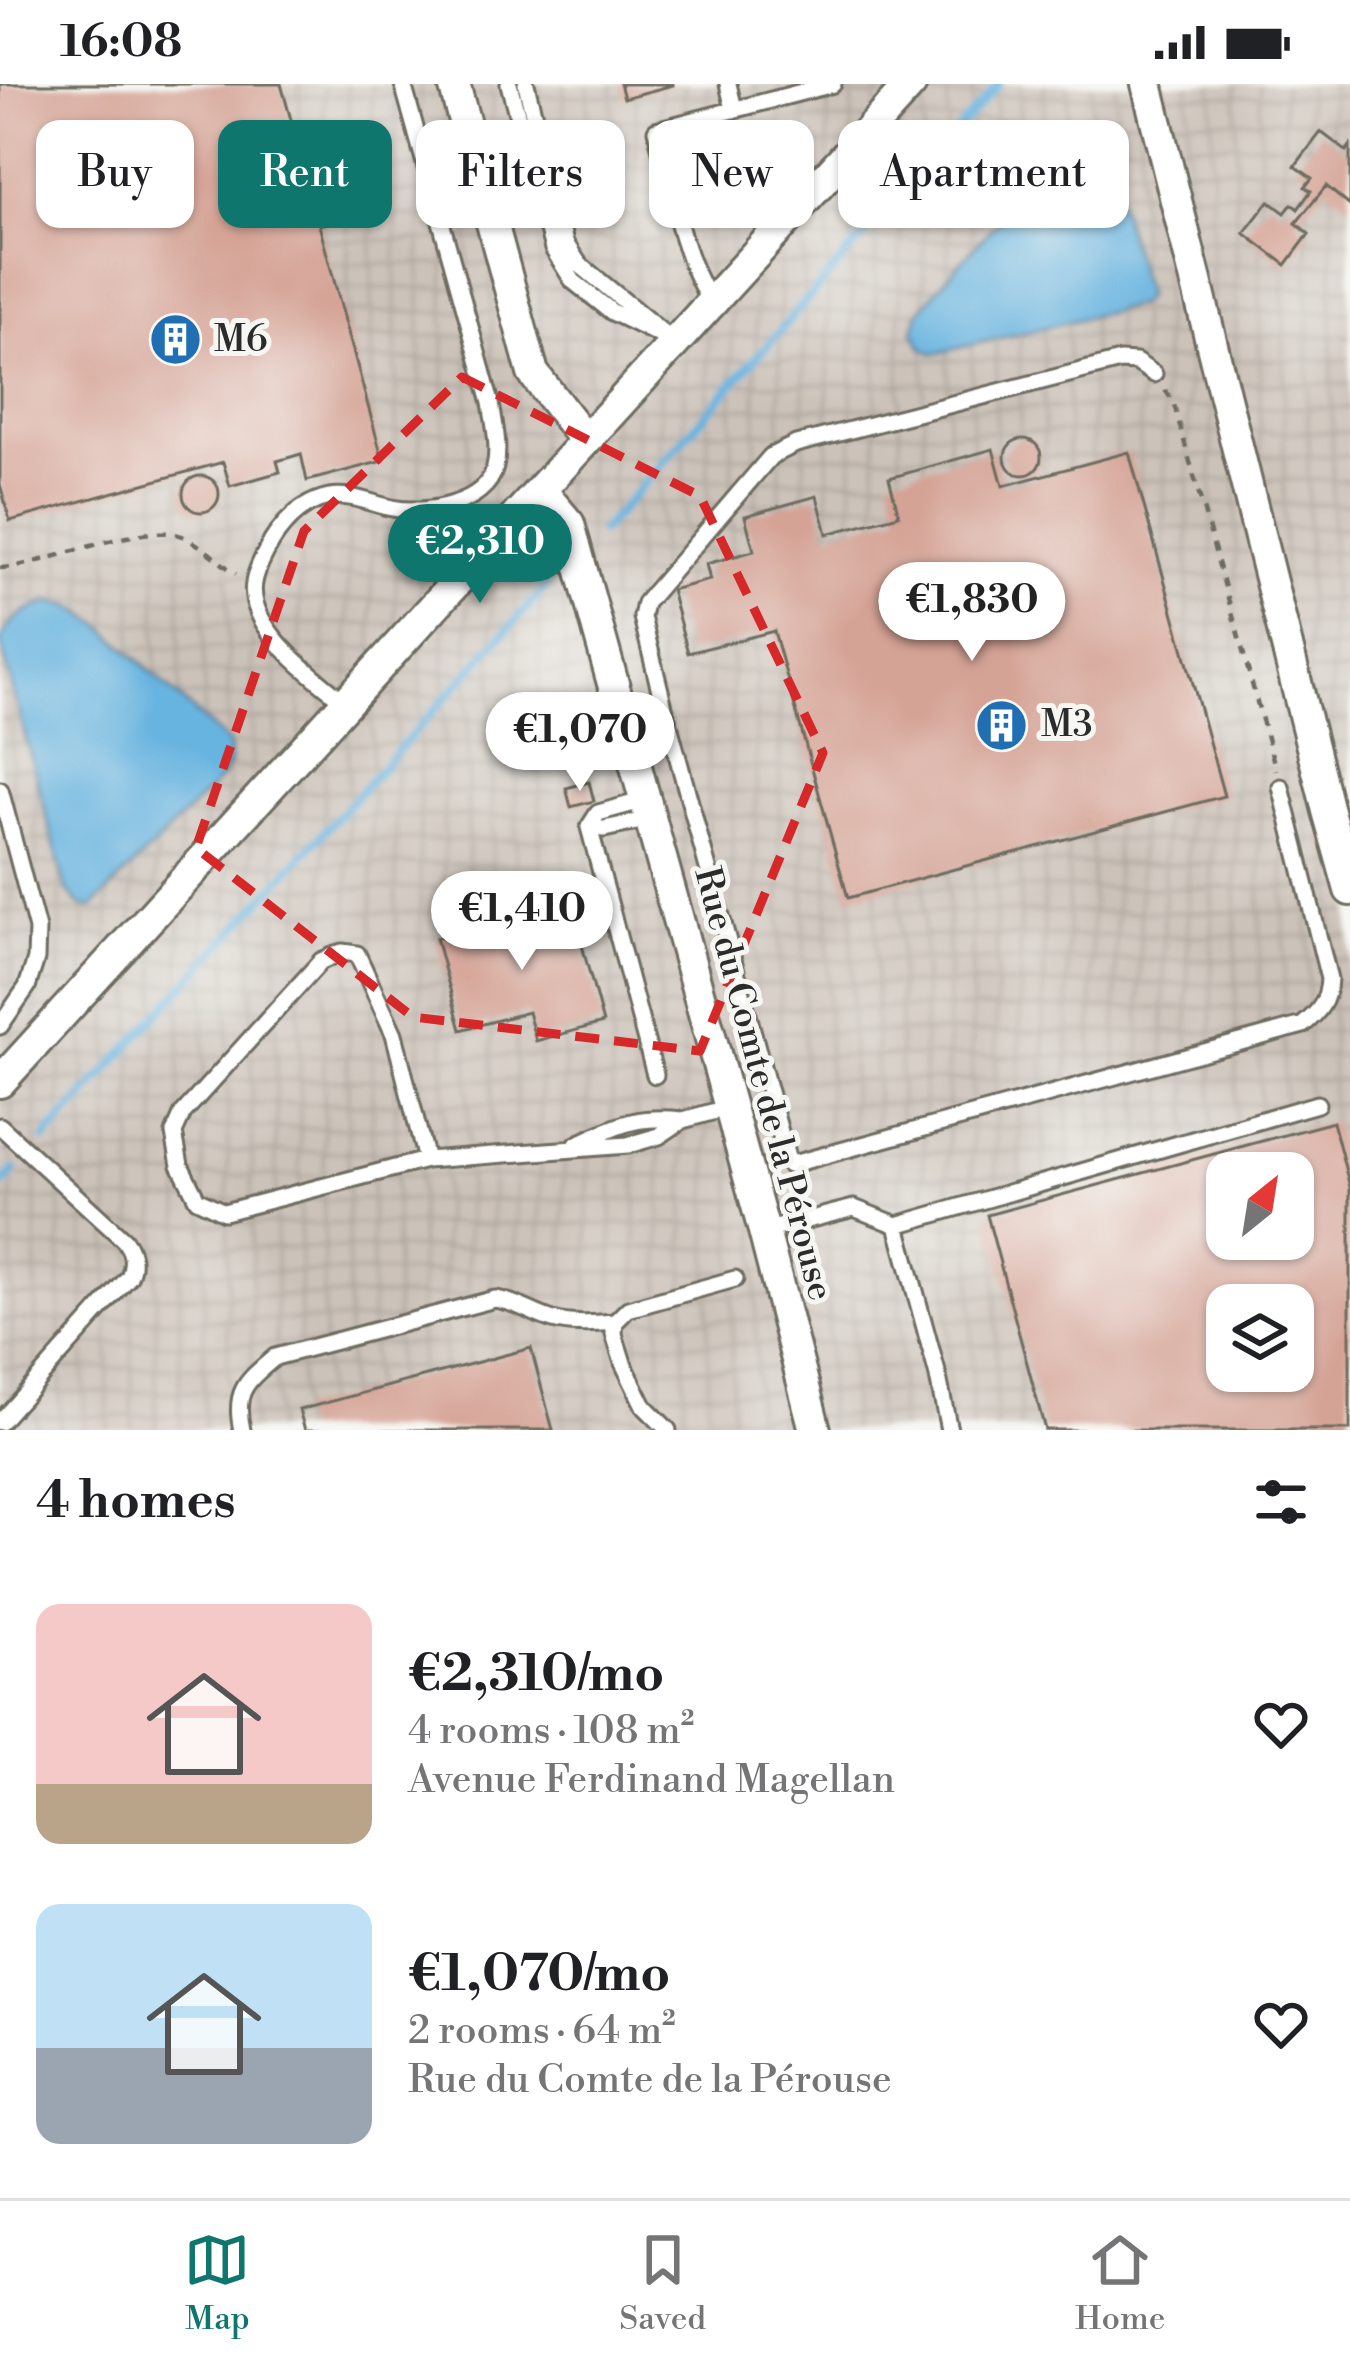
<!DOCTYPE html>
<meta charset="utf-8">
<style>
:root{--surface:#fff;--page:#f6f6f6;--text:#202124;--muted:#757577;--line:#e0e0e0;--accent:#0f766e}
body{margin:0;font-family:"Libre Bodoni",serif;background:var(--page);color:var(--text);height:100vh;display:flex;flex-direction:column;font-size:45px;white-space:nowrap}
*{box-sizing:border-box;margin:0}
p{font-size:39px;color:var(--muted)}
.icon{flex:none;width:66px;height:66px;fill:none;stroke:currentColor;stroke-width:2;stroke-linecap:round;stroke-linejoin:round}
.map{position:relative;height:1346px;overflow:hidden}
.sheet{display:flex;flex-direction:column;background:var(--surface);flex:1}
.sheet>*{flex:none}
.top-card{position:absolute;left:36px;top:36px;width:1278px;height:108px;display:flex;gap:24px}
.needle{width:78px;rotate:30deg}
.controls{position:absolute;left:1206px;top:1068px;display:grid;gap:24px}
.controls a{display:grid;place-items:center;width:108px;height:108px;border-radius:24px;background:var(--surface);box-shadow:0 3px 9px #0004;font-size:60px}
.price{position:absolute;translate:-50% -102px;padding:0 27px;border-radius:42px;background:#fff;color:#222;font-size:39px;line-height:78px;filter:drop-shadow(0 3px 6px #0008)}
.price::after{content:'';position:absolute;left:50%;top:72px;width:36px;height:27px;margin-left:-18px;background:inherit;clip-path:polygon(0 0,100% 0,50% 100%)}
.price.on{background:var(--accent);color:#fff}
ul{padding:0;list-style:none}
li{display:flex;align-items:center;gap:36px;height:300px;padding:0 36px}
li span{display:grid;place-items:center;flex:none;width:336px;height:240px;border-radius:24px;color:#555}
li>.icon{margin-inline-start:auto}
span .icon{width:144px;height:144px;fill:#fffc;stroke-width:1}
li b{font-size:51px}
h2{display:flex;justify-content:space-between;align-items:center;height:144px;padding:0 36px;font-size:51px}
.tag{padding:0 42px;border-radius:24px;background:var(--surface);box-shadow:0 3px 9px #0004;font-size:42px;line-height:108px}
.tag.on{background:var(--accent);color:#fff}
.status{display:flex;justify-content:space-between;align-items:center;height:84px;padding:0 60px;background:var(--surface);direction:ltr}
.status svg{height:33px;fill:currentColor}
.menu{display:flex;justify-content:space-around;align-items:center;height:168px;border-top:3px solid var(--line);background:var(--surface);font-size:33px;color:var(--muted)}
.menu a{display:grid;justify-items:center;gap:6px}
.menu .on{color:var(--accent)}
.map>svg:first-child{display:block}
</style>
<div class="status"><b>16:08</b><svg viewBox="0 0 49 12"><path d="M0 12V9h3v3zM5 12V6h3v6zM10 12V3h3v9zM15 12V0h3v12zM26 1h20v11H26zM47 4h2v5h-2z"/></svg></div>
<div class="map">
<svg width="1350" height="1346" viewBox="0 0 1350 1346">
<defs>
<pattern id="industrial-grid" width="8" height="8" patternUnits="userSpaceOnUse" patternTransform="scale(3)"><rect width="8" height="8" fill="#ccc2b9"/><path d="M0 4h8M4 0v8" fill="none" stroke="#afa79f"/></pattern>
</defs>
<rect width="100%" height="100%" fill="#f6f6f2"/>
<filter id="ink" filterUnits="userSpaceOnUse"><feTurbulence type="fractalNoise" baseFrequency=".00833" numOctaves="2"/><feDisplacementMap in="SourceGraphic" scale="24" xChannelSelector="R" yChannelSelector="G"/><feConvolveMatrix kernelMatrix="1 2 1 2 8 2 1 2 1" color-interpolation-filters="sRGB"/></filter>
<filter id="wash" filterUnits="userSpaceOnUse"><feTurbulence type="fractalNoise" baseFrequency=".004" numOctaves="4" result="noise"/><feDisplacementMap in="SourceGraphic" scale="48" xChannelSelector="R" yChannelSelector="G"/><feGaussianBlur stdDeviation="2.7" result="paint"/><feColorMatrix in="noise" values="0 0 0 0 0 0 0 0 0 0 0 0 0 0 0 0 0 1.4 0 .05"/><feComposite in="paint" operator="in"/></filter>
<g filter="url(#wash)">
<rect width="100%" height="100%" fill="#eae4c4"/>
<path fill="url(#industrial-grid)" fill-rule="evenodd" d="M 0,0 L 1350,0 L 1350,1346 L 0,1346 ZM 1227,1089 L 1293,1089 L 1293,1155 L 1227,1155 ZM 1227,1221 L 1293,1221 L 1293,1287 L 1227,1287 Z"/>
<path fill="#67b4e0" stroke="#497086" stroke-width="3" d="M 1091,48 L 1102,60 L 1146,212 L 1138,221 L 934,270 L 922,264 L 914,247 L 919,228 L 944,197 L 1077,49 Z
M 51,518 L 71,522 L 100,540 L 229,660 L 230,679 L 221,694 L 92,824 L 81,822 L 66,805 L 0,557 C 12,532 25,526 51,518 Z"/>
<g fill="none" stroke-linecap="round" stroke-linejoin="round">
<path stroke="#67b4e0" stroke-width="8" d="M 601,448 L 999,0
M 45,1055 L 547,502
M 0,1103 L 15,1086"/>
</g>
<g id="blocks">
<path fill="#d5a395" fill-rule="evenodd" d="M 0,0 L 281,0 L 300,68 L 337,57 L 356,131 L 319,141 L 383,377 L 307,397 L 301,370 L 277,377 L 280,388 L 230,402 L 223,378 L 10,437 L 0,400 Z
M 620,0 L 673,0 L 673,1 L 624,14 Z
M 1321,48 L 1346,67 L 1350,62 L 1350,122 L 1326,102 L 1296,139 L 1309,150 L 1286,181 L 1244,149 L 1269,117 L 1285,129 L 1292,120 L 1298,125 L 1311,107 L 1305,103 L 1312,94 L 1295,82 Z
M1005 373a18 18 0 1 1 36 0a18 18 0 1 1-36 0Z
M 993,365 L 1003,402 L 1129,368 L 1224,712 L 848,814 L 774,547 L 688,569 L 671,506 L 710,496 L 706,480 L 754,467 L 745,432 L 817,412 L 827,450 L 899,431 L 889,394 Z
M183 410a18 18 0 1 1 36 0a18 18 0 1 1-36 0Z
M 589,698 L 594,717 L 571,723 L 566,704 Z
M 550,823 L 552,830 L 572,824 L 603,939 L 536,957 L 528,928 L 461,946 L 436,854 Z
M 1333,1038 L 1350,1103 L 1350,1346 L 1045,1346 L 987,1131 ZM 1227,1089 L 1293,1089 L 1293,1155 L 1227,1155 ZM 1227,1221 L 1293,1221 L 1293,1287 L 1227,1287 Z
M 531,1264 L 553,1346 L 305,1346 L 299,1326 Z"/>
</g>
</g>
<g filter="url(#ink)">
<use href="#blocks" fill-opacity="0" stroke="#6e6c61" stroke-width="3"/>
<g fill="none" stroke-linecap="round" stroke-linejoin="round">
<defs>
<path id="service" d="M 509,0 L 553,165 L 573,197 L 612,228 L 674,258 L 579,180 L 565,159 L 526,0
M 728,0 L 734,25
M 672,108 L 798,73
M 711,218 C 681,172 670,100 656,46 L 833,0
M 1154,290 L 1136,278 L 1120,277 L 796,360 L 771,372 L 645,519 L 642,533 L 664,623 L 789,1081 L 1303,941 C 1319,928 1328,917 1329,895 L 1281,703
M 346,619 C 316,594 246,545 254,499 C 256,485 265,469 272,457 C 285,437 304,418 329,413 C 351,409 372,420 392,424 C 425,431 486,421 495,383 C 500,363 494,339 491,319 L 403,0
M 624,637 L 664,623
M 0,706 L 37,845 L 36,875 L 27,903 L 0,942
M 645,716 L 598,729 L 589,743 L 604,745 L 651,735
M 589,743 L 655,991
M 0,1042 L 124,1156 C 133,1168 135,1179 129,1193 L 0,1338
M 577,1060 C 620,1041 634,1031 683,1036
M 426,1076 L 394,950 L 357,870 L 342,868 L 321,877 L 183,1029 L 174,1049 L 180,1081 L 197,1115 L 224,1128 L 426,1076 L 628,1061 L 659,1052 L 683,1036 L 730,1023
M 897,1141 L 937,1288 L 949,1346
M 764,1147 L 854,1124 L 897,1141 L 1317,1020
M 242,1346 C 233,1306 247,1297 275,1273 L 495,1215 C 517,1218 533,1230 553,1236 C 574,1242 595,1239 615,1238
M 668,1346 L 644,1322 L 623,1279 L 614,1250 L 615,1238 L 628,1225 L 735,1195"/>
<path id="minor" d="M 454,0 L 533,289 L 584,355
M 1147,0 L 1328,727 L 1350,806
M 541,407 L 569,440 L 764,1147 L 815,1346
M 0,998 L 911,0"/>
</defs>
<use href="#service" stroke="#6e6c61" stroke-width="21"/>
<use href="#minor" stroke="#6e6c61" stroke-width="36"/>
<path stroke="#6e6c61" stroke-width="4.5" stroke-dasharray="9 9" stroke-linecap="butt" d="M 1165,306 L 1173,317 L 1276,686
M 0,484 C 47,482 142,436 182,452 C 201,460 219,478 236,490"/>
<use href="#service" stroke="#fff" stroke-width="15"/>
<use href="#minor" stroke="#fff" stroke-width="30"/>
</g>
</g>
<path fill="none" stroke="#d62828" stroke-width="9" stroke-dasharray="24 15" stroke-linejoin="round" d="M 462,293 L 700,412 L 823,669 L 700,967 L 413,933 L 196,764 L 304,447 Z"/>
<defs>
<symbol id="building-disc" viewBox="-11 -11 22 22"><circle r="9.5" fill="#1f6fb2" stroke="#f6f6f2"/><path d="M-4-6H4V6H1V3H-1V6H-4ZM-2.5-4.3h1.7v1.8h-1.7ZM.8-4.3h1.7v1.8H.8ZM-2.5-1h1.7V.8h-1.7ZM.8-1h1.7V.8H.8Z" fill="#fff"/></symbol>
</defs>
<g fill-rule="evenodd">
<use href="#building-disc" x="146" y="226" width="59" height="59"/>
<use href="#building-disc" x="972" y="612" width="59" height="59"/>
</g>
<g text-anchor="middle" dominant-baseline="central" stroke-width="10" stroke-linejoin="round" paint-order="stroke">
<g font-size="36" fill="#2b2b2b" stroke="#f6f6f2" text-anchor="start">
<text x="214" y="256">M6</text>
<text x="1041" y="641">M3</text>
</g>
<g font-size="36" fill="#2b2b2b" stroke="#f6f6f2">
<text transform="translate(763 1000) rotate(75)">Rue du Comte de la Pérouse</text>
</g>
</g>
</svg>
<div class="controls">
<a><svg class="needle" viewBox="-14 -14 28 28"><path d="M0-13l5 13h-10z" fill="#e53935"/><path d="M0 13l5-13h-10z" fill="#757577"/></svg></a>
<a><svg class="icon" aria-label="layers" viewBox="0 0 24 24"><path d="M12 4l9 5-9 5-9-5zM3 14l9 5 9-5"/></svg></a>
</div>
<b class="price on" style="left:480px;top:522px">€2,310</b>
<b class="price" style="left:972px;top:580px">€1,830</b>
<b class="price" style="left:580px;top:710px">€1,070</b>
<b class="price" style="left:522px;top:889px">€1,410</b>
<div class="top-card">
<a class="tag">Buy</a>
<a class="tag on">Rent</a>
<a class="tag">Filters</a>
<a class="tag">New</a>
<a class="tag">Apartment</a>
</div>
</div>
<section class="sheet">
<h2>4 homes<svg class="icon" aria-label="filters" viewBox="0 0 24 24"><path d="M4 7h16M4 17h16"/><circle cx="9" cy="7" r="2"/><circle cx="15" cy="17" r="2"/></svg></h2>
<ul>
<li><span style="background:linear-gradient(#f6c9c9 75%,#b9a48a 0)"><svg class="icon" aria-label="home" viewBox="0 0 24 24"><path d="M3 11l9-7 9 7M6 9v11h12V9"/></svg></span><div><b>€2,310/mo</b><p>4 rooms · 108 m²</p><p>Avenue Ferdinand Magellan</p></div><svg class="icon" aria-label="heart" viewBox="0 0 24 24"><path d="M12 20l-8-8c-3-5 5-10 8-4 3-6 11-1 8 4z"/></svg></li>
<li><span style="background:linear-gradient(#bfe0f5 60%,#9aa5b1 0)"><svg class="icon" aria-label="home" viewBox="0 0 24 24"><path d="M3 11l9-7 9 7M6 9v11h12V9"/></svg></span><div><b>€1,070/mo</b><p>2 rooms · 64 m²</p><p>Rue du Comte de la Pérouse</p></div><svg class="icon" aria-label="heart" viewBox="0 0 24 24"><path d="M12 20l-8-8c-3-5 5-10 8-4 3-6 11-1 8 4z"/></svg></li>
</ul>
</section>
<nav class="menu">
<a class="on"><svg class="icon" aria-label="map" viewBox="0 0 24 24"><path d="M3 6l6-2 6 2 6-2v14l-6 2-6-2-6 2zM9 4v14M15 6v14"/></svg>Map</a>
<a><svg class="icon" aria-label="saved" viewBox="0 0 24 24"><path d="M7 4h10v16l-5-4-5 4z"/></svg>Saved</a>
<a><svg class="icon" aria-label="home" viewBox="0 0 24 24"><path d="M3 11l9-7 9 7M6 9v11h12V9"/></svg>Home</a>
</nav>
